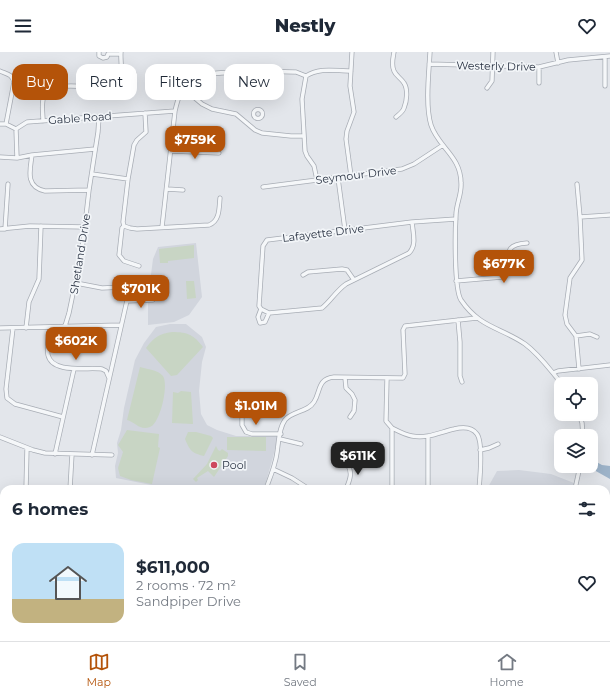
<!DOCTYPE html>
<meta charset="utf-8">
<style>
:root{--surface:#fff;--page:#f6f6f7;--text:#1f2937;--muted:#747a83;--line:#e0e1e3;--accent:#b45309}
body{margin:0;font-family:Montserrat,sans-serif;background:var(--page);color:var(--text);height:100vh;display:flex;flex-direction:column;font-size:15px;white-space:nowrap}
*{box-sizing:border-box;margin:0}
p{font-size:13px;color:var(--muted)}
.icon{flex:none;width:22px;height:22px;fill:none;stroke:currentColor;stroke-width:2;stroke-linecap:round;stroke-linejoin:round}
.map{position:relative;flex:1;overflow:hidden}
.panel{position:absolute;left:0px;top:433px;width:610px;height:156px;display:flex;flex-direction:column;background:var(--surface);border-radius:12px 12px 0 0;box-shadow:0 4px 16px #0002}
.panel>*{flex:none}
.hud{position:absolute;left:12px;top:12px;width:400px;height:36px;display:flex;gap:8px}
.tools{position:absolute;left:554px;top:325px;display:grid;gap:8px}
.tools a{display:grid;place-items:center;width:44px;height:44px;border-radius:8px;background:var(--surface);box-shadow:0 4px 16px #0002;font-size:20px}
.price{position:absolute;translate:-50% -34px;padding:0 9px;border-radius:8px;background:var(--accent);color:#fff;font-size:13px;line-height:26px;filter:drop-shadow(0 1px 2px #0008)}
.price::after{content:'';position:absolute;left:50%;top:24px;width:12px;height:9px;margin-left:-6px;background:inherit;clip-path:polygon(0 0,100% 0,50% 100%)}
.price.on{background:#222;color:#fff}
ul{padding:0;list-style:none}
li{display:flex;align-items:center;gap:12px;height:100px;padding:0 12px}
li span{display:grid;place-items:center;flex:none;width:112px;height:80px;border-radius:12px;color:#555}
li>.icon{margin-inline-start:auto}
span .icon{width:48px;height:48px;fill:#fffc;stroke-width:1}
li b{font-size:17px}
h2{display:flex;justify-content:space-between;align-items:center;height:48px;padding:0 12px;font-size:17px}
.tag{padding:0 14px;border-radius:12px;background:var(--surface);box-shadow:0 4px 16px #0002;font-size:14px;line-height:36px}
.tag.on{background:var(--accent);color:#fff}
header{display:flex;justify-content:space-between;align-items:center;height:52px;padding:0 12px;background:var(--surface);font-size:18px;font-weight:800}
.tabs{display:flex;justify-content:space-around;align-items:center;height:56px;border-top:1px solid var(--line);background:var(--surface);font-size:11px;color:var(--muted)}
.tabs a{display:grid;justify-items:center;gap:2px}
.tabs .on{color:var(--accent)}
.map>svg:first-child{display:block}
</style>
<header><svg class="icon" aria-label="menu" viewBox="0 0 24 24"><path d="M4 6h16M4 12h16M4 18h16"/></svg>Nestly<svg class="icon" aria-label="heart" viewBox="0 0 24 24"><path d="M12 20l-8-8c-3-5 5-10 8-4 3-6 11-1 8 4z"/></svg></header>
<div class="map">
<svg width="610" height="589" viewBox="0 0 610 589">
<rect width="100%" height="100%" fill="#e3e6eb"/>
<path fill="#d1d5dd" d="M 196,191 L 202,245 L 189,263 L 174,270 L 148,273 L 148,246 L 153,207 L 158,195 Z
M 170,272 L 186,272 L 202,285 L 206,295 L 202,310 L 199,339 L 201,362 L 207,373 L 217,378 L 236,384 L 278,384 L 273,405 L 264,437 L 151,437 L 151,433 L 116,426 L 115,414 L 118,401 L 117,391 L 121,378 L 124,356 L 135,308 L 144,291 L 156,275 Z
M 519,418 L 551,422 L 574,431 L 573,437 L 487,437 L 497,419 Z
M 209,585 L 291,585 L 291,589 L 209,589 Z"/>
<path fill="#c8d5c4" d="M 194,193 L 194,206 L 168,209 L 168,211 L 160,211 L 159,197 Z
M 186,229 L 194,229 L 196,246 L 187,247 Z
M 172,280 C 188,280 194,283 203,295 L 177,323 L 171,324 L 146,296 C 154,285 159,282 172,280 Z
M 140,315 C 147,317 158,318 163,324 C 169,333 160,372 150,375 C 140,379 135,370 127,368 Z
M 181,339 L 191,340 L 193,372 L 172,371 L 173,340 L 178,341 Z
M 127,378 L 159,382 L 158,395 L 160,396 L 152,432 L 131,428 L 120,424 L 118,416 L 123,400 L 118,393 Z
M 188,380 L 196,380 L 211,384 L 213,386 L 204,404 C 192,401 190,399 185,387 Z
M 227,385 L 266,385 L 266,399 L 227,398 Z
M 216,394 L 218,398 L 220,399 L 222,397 L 228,401 L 228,404 L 214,425 L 208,419 L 197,426 L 198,428 L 196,430 L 193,427 L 207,412 Z"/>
<path fill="#9eb4ca" d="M 591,407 L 602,413 L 610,414 L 610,427 L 594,418 L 585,414 L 591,414 Z"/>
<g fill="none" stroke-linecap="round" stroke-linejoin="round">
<defs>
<path id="minor" d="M 99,0 L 99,4 L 103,6 L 107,5 L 108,2
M 394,0 C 393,6 391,13 394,19 C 396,24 401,26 404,31 C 408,37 407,49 404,56 C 403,60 399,62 396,65
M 430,0 C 429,20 425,53 431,73 C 438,95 461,104 461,131 C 462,142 456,152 456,163 C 455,179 454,237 461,248 C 480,276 500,275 525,292 C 540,303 550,318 562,332
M 556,0 L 558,11
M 108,2 L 120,2
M 605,5 L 605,34
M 429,12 L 539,15 L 568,8 L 610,4
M 0,19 C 7,22 12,22 14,30 L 6,72
M 121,20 L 134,21
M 149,22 L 182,22 L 187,23 L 192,27
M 306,24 L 302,47 L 305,99 L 307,104 L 314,114 L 317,128
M 306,24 C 320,15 335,19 351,19
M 539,31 L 539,15
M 183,36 L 202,52 L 212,57 L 236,62 L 255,78 L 262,81 L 291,84 L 304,84
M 487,36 L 492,29 L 493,0
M253.5 62a4.5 4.5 0 1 1 9 0a4.5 4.5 0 1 1-9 0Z
M 43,69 C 43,61 41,51 44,44 C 55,23 107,43 118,31 C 124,23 120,9 121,0
M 0,72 L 6,72 L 16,77
M 16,77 L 27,70 L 175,59
M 16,77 L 17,106
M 171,99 L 219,101
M 32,103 C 30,118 25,135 45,139 L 89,138
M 0,105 L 17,106 L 32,103 L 95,97
M 92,122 L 128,127
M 351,124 L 346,87 L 347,79 L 354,60 L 350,34 L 352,0
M 338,126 L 345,178
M 577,132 L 580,165 L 582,208 L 570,226 L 565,263 L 567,272 L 576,284 L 579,317
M 263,135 L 402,117 L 414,112 L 443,93
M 167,137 L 183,138
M 580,165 L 610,163
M 412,170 C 413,181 417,193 409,201 L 346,232 C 336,239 330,250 322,256 L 269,261 L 261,257 L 259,254 L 263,194 L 267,188 L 412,170 L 456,167
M 124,174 L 123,170 L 128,127 L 134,93 L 137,88 L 146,80 L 145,61
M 124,174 L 130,176 L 137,177 L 209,173 C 220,169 219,156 220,146
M 124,174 L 122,176 L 119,203 L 124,209 L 139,214
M 162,175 L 175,59 C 178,46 181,35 192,27 C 206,17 277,20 296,20 L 306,24
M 0,177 L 30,174 L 85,175
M 5,177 L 8,132
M 303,223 L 308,220 L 342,217 L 347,218 L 354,228
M 456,229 L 502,225 C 518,211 495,193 527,191
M 76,231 L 102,236 L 124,235 L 128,240 L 128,244 L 92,403
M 127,249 L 153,248
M 261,257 L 258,265 L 260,271 L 265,270 L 269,261
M 458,268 L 460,290 L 460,324 L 462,330
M 65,274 L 69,261 L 82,198 L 89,138 L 98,80 L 99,65
M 50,275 C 49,283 46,294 48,303 C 52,322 88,315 102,317 L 106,319 L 109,326
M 0,276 L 121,273
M 13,276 L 6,337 L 7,346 L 15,352 L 63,365
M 26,276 L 29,250 L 39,227 L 41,174
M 576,284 L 590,282 L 597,285
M 553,321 L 558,319 L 610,313
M 345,326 L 346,336 L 352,342 L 355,348 L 354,359 L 350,365
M 387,326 L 386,369 L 392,376 L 392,437
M 242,354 L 242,373 L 246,380 L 252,382 L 281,382
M 579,362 L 582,371 L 583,384
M 392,376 C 398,379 405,383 412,384 C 428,387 440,380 454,377 C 462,375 472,375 477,382 C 483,390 480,426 479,437
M 0,385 L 33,398 L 45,401 L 112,403
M 280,387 L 301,392
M 480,398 L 489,396 L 498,392
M 55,402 L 74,317
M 273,417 L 292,426 L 309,437
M 26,437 L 27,396
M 70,437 L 72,402
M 266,437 C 269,428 273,419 275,410 C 279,398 277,379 285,368 C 292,359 308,360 314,350 C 321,339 317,327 334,325 L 403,326 L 405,322 L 403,278 L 405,274 L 477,266
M 346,437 C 350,428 353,420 347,412
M 428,437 L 428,384
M 575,437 L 580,414
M 0,468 L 4,469
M 0,516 L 4,516
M 606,538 L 607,543
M 13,585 L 13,589
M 153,585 L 154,589
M 322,585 L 322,589
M 382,585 L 382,589
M 442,585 L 443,589
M 49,589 L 49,585
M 73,589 L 74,585
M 105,589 L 148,585
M 544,589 L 545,585"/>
</defs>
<use href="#minor" stroke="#a8adb5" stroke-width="5"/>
<use href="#minor" stroke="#f5f7f9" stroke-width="3.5"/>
</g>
<circle fill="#ce495e" stroke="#f2f5f8" stroke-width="1.5" cx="214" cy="413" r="4"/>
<g text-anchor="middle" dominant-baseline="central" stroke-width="3.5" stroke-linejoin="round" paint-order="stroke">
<g font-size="11" fill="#2a3343" stroke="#f2f5f8">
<text transform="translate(496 14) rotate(1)">Westerly Drive</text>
<text transform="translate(80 66) rotate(-4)">Gable Road</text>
<text transform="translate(356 123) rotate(-7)">Seymour Drive</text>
<text transform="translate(323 181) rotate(-7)">Lafayette Drive</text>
<text transform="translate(80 202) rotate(-81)">Shetland Drive</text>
</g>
<g font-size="11" fill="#2a3343" stroke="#f2f5f8" text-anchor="start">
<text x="222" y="413">Pool</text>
</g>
</g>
</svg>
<div class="tools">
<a><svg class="icon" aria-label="locate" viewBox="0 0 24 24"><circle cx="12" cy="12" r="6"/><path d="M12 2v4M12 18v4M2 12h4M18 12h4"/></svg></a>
<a><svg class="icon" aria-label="layers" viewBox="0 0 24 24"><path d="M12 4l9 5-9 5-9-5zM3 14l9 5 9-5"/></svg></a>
</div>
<b class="price" style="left:195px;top:108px">$759K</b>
<b class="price" style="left:504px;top:232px">$677K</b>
<b class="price" style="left:141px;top:257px">$701K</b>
<b class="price" style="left:76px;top:309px">$602K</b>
<b class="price" style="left:256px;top:374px">$1.01M</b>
<b class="price on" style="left:358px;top:424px">$611K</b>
<div class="hud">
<a class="tag on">Buy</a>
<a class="tag">Rent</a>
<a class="tag">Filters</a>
<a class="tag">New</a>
</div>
<section class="panel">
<h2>6 homes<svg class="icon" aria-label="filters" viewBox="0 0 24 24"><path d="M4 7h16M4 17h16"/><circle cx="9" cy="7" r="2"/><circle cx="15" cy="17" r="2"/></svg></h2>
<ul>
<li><span style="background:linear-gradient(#bfe0f5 70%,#c2b280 0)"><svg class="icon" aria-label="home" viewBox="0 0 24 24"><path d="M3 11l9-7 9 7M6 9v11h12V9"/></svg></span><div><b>$611,000</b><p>2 rooms · 72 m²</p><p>Sandpiper Drive</p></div><svg class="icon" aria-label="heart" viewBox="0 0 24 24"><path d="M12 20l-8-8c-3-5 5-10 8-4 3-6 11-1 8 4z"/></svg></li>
</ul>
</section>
</div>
<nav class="tabs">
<a class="on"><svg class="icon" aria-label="map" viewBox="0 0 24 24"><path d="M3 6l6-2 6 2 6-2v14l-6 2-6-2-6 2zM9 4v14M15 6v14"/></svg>Map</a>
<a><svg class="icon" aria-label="saved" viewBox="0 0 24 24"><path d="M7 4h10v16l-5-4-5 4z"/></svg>Saved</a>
<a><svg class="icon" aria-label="home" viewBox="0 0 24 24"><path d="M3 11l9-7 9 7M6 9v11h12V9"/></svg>Home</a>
</nav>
